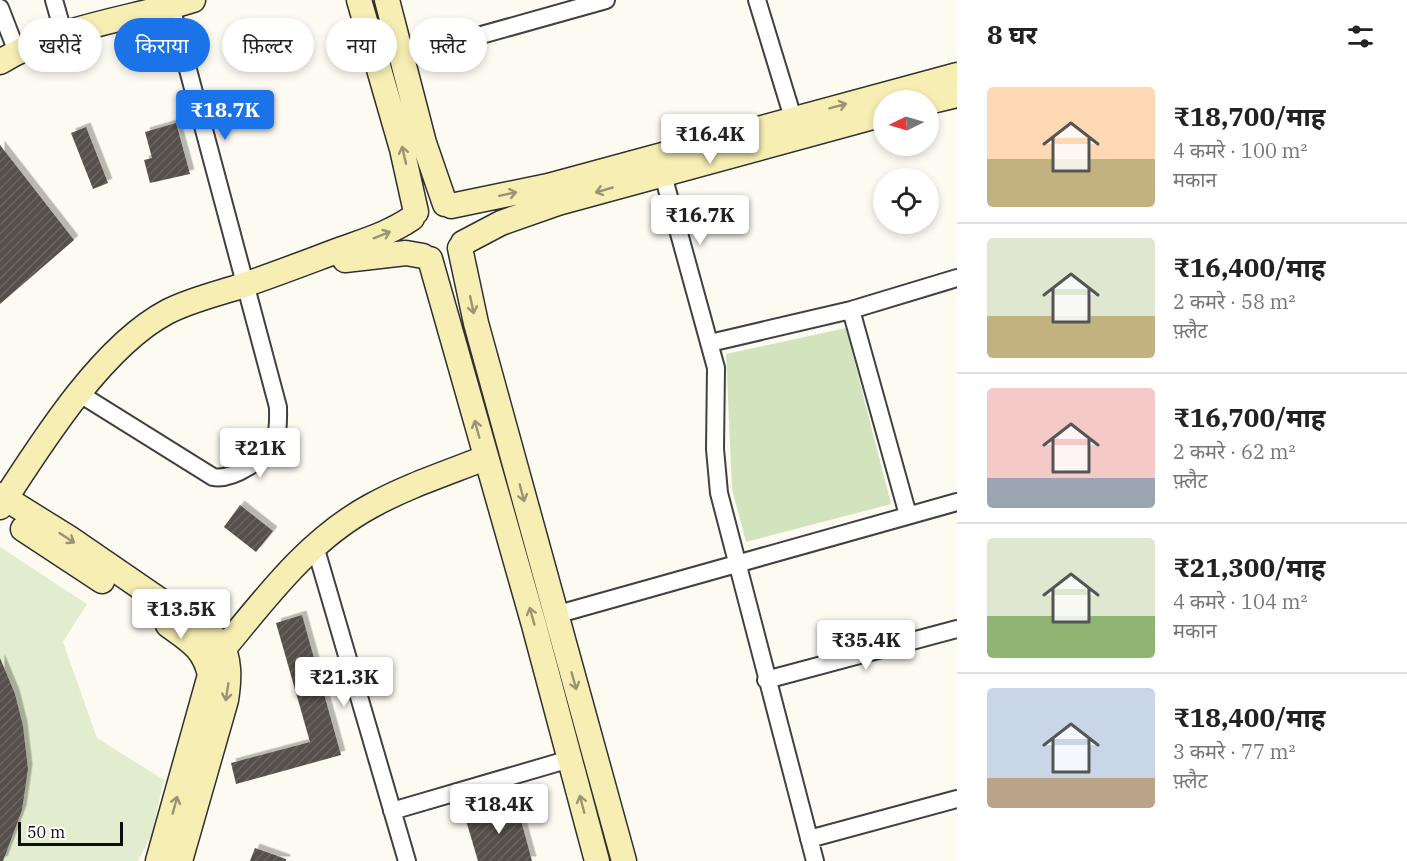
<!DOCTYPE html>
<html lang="hi">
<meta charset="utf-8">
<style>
:root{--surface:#fff;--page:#f2f2f2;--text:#222;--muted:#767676;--line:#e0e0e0;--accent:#1a73e8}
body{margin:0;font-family:"IBM Plex Serif","Noto Sans Devanagari",serif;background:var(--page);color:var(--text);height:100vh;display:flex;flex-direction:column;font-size:22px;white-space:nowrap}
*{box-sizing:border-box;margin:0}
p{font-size:20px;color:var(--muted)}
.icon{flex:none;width:33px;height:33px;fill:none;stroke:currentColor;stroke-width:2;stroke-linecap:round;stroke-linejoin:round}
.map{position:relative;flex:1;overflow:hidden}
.sheet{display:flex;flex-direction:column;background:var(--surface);width:450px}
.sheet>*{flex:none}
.top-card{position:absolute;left:18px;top:18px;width:570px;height:54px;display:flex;gap:12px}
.needle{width:39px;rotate:265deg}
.fabs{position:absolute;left:873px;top:90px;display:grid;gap:12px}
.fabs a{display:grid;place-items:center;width:66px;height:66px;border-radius:50%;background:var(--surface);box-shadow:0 3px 9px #0003;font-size:30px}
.scale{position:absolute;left:18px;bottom:15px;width:105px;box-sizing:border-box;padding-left:6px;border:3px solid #0e0e0e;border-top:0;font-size:16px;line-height:21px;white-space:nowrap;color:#0e0e0e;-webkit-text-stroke:4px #fff;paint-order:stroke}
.price{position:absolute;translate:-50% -51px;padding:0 14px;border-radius:6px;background:#fff;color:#222;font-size:20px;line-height:39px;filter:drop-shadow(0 2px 3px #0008)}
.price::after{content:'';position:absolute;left:50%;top:36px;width:18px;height:14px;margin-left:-9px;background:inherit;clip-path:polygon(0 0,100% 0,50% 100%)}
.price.active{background:var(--accent);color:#fff}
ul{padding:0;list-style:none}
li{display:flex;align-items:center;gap:18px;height:150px;padding:0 30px}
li+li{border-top:2px solid var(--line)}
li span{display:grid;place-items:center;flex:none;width:168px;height:120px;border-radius:6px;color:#555}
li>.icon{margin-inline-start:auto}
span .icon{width:72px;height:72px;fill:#fffc;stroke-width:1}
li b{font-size:26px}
h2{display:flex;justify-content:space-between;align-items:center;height:72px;padding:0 30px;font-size:26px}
.chip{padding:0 21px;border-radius:27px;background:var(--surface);box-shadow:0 3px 9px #0003;font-size:21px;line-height:54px}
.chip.active{background:var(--accent);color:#fff}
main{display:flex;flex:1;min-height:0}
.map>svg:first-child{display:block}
</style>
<main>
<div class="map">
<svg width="957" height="861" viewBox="0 0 957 861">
<defs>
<pattern id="building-hatch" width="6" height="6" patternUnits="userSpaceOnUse" patternTransform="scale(1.5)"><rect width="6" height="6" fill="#56504c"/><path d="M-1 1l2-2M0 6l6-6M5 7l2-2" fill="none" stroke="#696561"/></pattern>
<filter id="shadow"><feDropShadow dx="4.5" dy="-4.5" stdDeviation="0" flood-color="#0004"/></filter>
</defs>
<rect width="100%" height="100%" fill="#fdfbf1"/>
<path fill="#d2e4be" d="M 846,328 L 891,504 L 746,542 L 732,489 L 726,354 Z"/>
<path fill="#e2edcf" d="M 0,547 L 87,604 L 63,642 L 97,738 L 164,780 L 151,836 L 138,861 L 0,861 Z"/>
<path fill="url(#building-hatch)" filter="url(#shadow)" d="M 176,123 L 190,174 L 150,183 L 144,160 L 152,158 L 145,132 Z
M 86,127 L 108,183 L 93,189 L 71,133 Z
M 0,145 L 74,240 L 0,304 Z
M 240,505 L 273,531 L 256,552 L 224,527 Z
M 302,615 L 341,755 L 236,784 L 231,763 L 310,742 L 276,623 Z
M 0,658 L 15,694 L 23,726 L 28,769 L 22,810 L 3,861 L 0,861 Z
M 516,802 L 532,861 L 478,861 L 465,817 Z
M 255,848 L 286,859 L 286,861 L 250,861 Z"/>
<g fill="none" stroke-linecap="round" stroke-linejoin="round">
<defs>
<path id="street" d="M 54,0 L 64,35
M 757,0 L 793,118
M 0,8 L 17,52
M 403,57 L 606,0
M 660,164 L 716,368 L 715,449 L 719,493 L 815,861
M 851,310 L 908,515
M 710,343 L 851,310 L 957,278
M 80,394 L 213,477 C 232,481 268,458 275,440 C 279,429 278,418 278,407 L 171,6
M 315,546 L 407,861
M 555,615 L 957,502
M 766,680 L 957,629
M 392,811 L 570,759
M 809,839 L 957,799"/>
<path id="secondary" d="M 359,0 L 402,149 L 416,212
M 387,0 L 424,143 L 445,204
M 0,62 C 57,27 130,19 193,0
M 928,102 L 957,95
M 451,206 L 548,186 L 957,75
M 463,243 L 501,223 L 558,203 L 884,114
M 460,248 L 476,323 L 624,861
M 430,259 L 534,625 L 597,861
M 345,260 L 406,253 L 423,256
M 0,495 L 69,538 L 219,641 C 231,657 229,681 226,700 L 180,861
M 0,507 C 40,445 101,347 167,312 C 188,301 212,295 235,288 C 271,276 307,262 342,249 C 367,240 390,233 412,218
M 23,529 L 102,581
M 216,658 C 262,603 306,541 371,506 C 407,486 447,473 485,458
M 158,861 L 210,675 C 204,648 190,641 168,625"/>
</defs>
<use href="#street" stroke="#414141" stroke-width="20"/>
<use href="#secondary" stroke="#303030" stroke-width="27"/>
<use href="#street" stroke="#fff" stroke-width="16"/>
<use href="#secondary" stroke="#f6eeb3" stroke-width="24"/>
</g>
<defs><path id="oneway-shaft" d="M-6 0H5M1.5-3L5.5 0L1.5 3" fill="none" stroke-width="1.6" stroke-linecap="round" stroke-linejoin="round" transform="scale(1.5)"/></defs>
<g stroke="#999471">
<use href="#oneway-shaft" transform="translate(838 106) rotate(-15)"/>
<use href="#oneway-shaft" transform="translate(404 155) rotate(-103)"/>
<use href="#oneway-shaft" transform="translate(604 190) rotate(164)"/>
<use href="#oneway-shaft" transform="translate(508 194) rotate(-12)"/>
<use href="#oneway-shaft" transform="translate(382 235) rotate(-22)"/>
<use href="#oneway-shaft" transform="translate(472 305) rotate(78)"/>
<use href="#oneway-shaft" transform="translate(477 429) rotate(-105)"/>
<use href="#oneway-shaft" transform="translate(522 493) rotate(75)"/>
<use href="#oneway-shaft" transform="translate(67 538) rotate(33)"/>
<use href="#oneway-shaft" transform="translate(532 616) rotate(-106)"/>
<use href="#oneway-shaft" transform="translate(574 681) rotate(74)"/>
<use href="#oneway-shaft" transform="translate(227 692) rotate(99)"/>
<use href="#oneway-shaft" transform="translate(582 804) rotate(-105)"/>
<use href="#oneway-shaft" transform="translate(175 805) rotate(-75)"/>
</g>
</svg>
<div class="fabs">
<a><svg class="needle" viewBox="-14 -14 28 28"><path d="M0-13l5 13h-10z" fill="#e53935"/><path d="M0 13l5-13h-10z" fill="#767676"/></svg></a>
<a><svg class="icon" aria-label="locate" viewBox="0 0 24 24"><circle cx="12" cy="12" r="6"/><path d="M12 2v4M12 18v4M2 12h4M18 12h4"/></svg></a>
</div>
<div class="scale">50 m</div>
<b class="price active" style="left:225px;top:141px">₹18.7K</b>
<b class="price" style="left:710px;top:165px">₹16.4K</b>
<b class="price" style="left:700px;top:246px">₹16.7K</b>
<b class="price" style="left:260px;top:479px">₹21K</b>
<b class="price" style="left:181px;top:640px">₹13.5K</b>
<b class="price" style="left:866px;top:671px">₹35.4K</b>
<b class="price" style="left:344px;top:708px">₹21.3K</b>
<b class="price" style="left:499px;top:835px">₹18.4K</b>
<div class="top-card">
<a class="chip">खरीदें</a>
<a class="chip active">किराया</a>
<a class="chip">फ़िल्टर</a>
<a class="chip">नया</a>
<a class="chip">फ़्लैट</a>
</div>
</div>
<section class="sheet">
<h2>8 घर<svg class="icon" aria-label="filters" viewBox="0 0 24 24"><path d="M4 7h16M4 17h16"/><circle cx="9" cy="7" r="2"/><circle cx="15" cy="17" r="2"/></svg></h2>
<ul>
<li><span style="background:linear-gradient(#ffd9b3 60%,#c2b280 0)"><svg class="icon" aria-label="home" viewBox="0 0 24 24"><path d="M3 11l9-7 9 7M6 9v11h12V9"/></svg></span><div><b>₹18,700/माह</b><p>4 कमरे · 100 m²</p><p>मकान</p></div></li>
<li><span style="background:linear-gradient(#dfe7d0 65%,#c2b280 0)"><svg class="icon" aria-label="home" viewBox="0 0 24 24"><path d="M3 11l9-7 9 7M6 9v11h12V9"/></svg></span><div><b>₹16,400/माह</b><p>2 कमरे · 58 m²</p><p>फ़्लैट</p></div></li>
<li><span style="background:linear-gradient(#f6c9c9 75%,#9aa5b1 0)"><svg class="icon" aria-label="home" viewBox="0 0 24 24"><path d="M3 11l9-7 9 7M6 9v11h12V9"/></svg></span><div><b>₹16,700/माह</b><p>2 कमरे · 62 m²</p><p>फ़्लैट</p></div></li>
<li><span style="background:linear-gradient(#dfe7d0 65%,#8fb573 0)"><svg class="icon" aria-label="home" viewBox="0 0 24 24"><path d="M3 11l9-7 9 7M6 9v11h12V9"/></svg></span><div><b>₹21,300/माह</b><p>4 कमरे · 104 m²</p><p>मकान</p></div></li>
<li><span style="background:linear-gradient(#c9d6e8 75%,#b9a48a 0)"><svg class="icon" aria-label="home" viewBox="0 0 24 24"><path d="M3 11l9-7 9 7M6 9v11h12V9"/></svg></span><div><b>₹18,400/माह</b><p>3 कमरे · 77 m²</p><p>फ़्लैट</p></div></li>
</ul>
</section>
</main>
